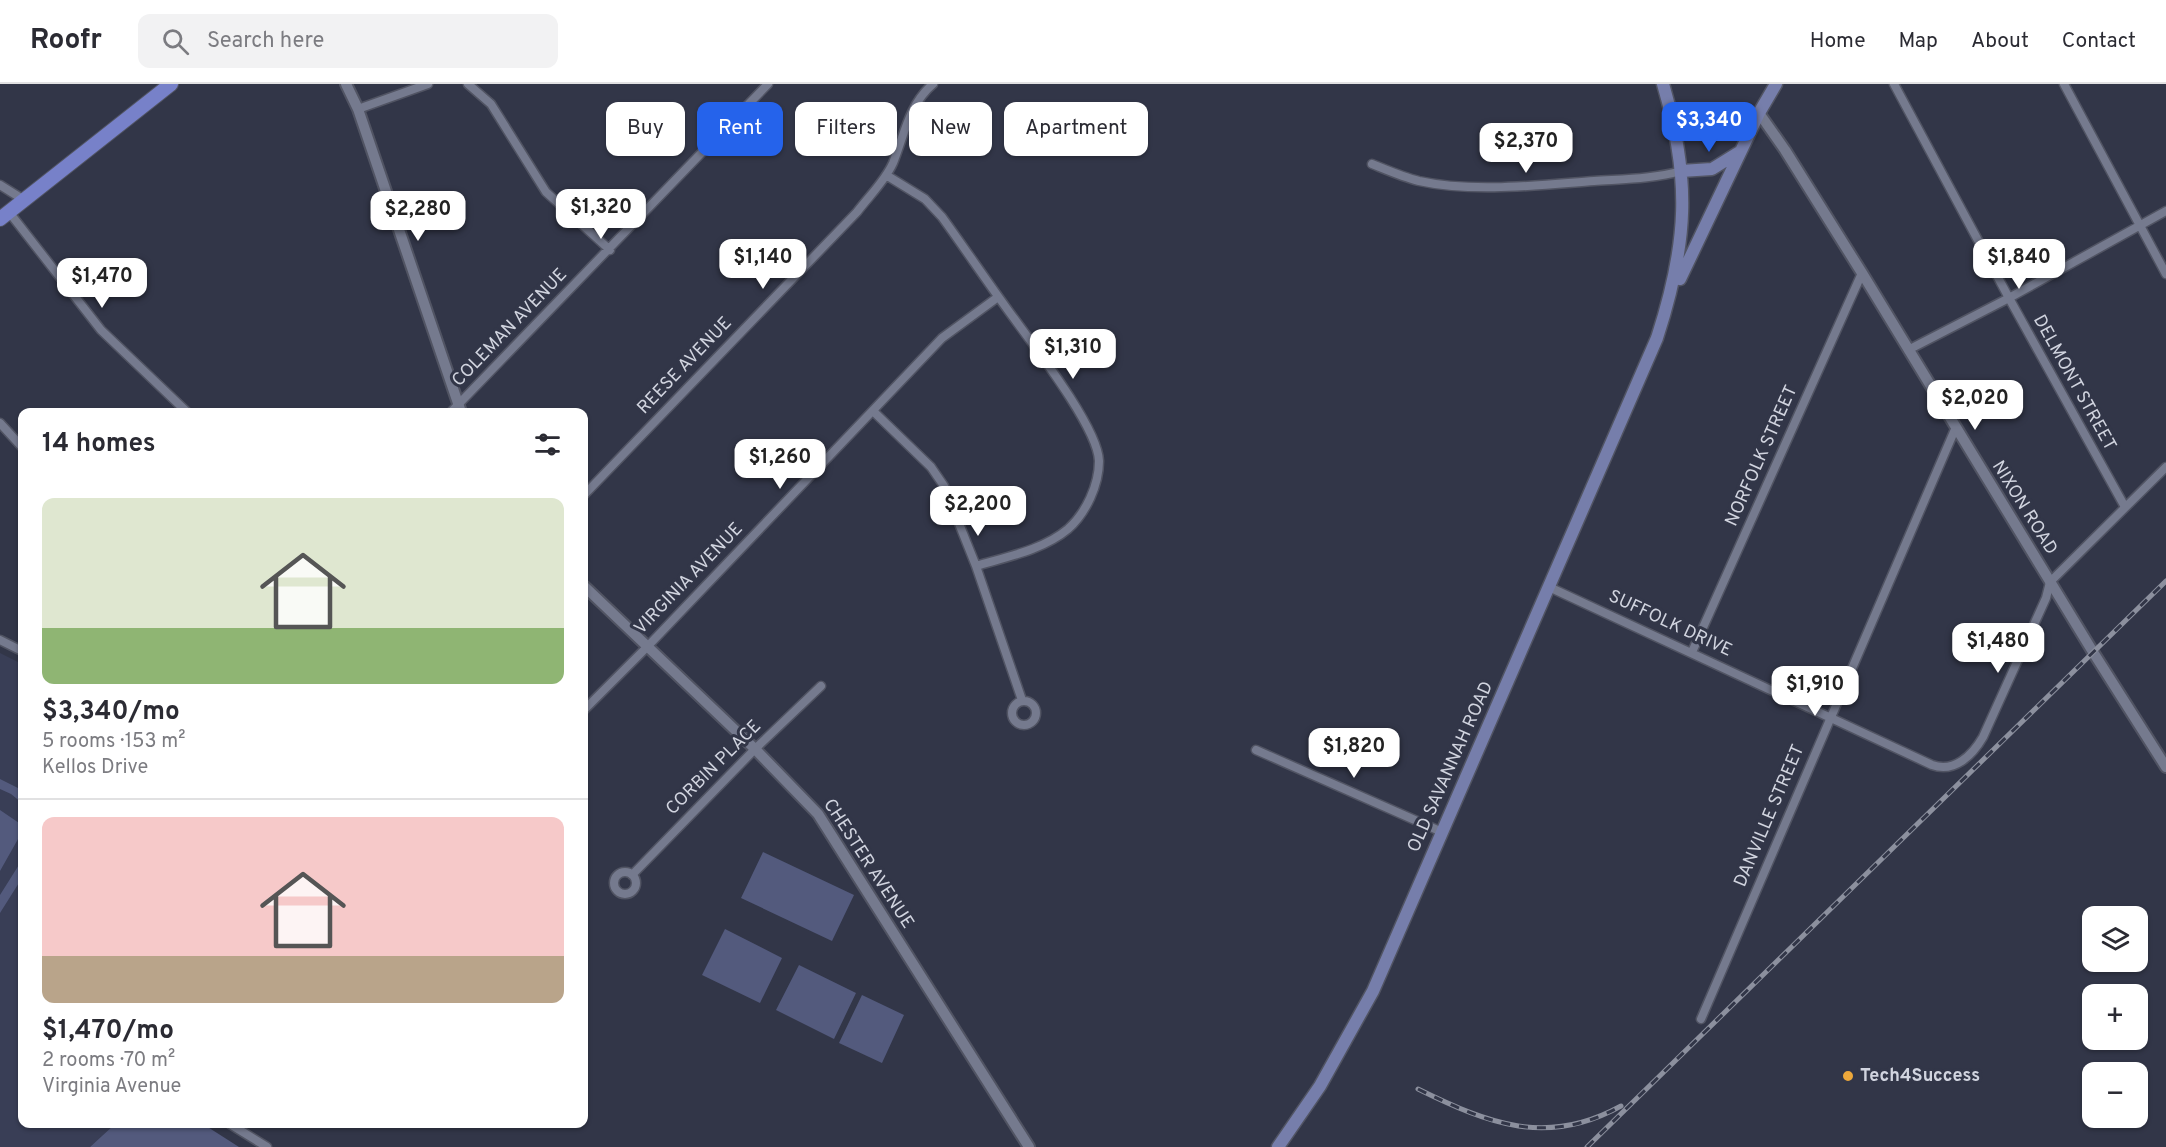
<!DOCTYPE html>
<meta charset="utf-8">
<style>
:root{--surface:#fff;--page:#f2f2f3;--text:#2b2b33;--muted:#7c7c81;--line:#e1e1e2;--accent:#2563eb}
body{margin:0;font-family:Overpass,sans-serif;background:var(--page);color:var(--text);height:100vh;display:flex;flex-direction:column;font-size:22px;white-space:nowrap}
*{box-sizing:border-box;margin:0}
p{font-size:20px;color:var(--muted)}
.icon{flex:none;width:33px;height:33px;fill:none;stroke:currentColor;stroke-width:2;stroke-linecap:round;stroke-linejoin:round}
.map{position:relative;flex:1;overflow:hidden}
.drawer{position:absolute;left:18px;top:324px;width:570px;height:720px;display:flex;flex-direction:column;background:var(--surface);border-radius:12px;box-shadow:0 2px 4px #0004}
.drawer>*{flex:none}
.banner{position:absolute;left:606px;top:18px;width:570px;height:54px;display:flex;gap:12px}
.fabs{position:absolute;left:2082px;top:822px;display:grid;gap:12px}
.fabs a{display:grid;place-items:center;width:66px;height:66px;border-radius:12px;background:var(--surface);box-shadow:0 2px 4px #0004;font-size:30px}
.price{position:absolute;translate:-50% -51px;padding:0 14px;border-radius:12px;background:#fff;color:#222;font-size:20px;line-height:39px;filter:drop-shadow(0 2px 3px #0008)}
.price::after{content:'';position:absolute;left:50%;top:36px;width:18px;height:14px;margin-left:-9px;background:inherit;clip-path:polygon(0 0,100% 0,50% 100%)}
.price.selected{background:var(--accent);color:#fff}
ul{padding:0;list-style:none}
li{display:grid;align-content:center;gap:12px;height:318px;padding:0 24px}
li+li{border-top:2px solid var(--line)}
li span{display:grid;place-items:center;height:186px;border-radius:12px;color:#555}
li>.icon{margin-inline-start:auto}
span .icon{width:108px;height:108px;fill:#fffc;stroke-width:1}
li b{font-size:26px}
h2{display:flex;justify-content:space-between;align-items:center;height:72px;padding:0 24px;font-size:26px}
.tag{padding:0 21px;border-radius:12px;background:var(--surface);box-shadow:0 2px 4px #0004;font-size:21px;line-height:54px}
.tag.selected{background:var(--accent);color:#fff}
header{display:flex;align-items:center;gap:36px;box-sizing:border-box;height:84px;padding:0 30px;background:var(--surface);border-bottom:2px solid var(--line)}
header strong{font-size:28px}
nav{display:flex;gap:33px;margin-inline-start:auto;font-size:21px}
.search{width:420px;height:54px;background:var(--page);display:flex;align-items:center;gap:15px;box-sizing:border-box;padding:0 21px;border-radius:12px;color:var(--muted);font-size:22px}
.map>svg:first-child{display:block}
</style>
<header>
<strong>Roofr</strong>
<div class="search"><svg class="icon" aria-label="search" viewBox="0 0 24 24"><circle cx="10" cy="10" r="6"/><path d="M15 15l6 6"/></svg>Search here</div>
<nav><a>Home</a><a>Map</a><a>About</a><a>Contact</a></nav>
</header>
<div class="map">
<svg width="2166" height="1063" viewBox="0 0 2166 1063">
<rect width="100%" height="100%" fill="#323648"/>
<path fill="#393e56" d="M 0,569 L 22,580 L 22,1040 L 115,1040 L 90,1063 L 0,1063 Z"/>
<path fill="#535a7d" d="M 0,695 L 22,706 L 22,719 L 11,710 L 0,705 Z
M 0,726 L 22,741 L 22,748 L 0,787 Z
M 763,768 L 854,811 L 832,857 L 741,814 Z
M 22,776 L 22,794 L 0,829 L 0,811 Z
M 725,845 L 782,874 L 760,919 L 702,891 Z
M 799,881 L 856,909 L 834,955 L 776,926 Z
M 862,911 L 904,931 L 882,979 L 839,959 Z
M 115,1040 L 203,1040 L 239,1063 L 90,1063 Z"/>
<g fill="none" stroke-linecap="round" stroke-linejoin="round">
<defs>
<path id="minor" d="M 468,0 L 491,20 L 546,108 L 610,166
M 1894,0 L 2009,214 L 2125,423
M 2064,0 L 2166,190
M 358,25 L 428,0
M 1372,80 C 1387,86 1403,93 1419,97 C 1473,109 1540,101 1594,97 C 1623,95 1653,95 1681,87
M 886,91 L 925,115 L 942,133 C 963,162 984,193 1005,222 C 1027,253 1098,342 1099,377 C 1099,401 1086,429 1068,445 C 1043,466 1006,473 976,482
M 0,101 L 24,116
M 9,128 L 101,246 L 187,328
M 1908,266 L 2009,214 L 2166,127
M 873,327 L 931,383 L 944,402 L 976,482 L 1022,616
M 451,328 L 768,0
M 0,339 L 22,363
M 584,411 L 857,128 C 869,112 885,97 893,79 C 904,52 909,20 933,0
M 1549,503 L 1932,681 C 1954,689 1972,672 1983,653 L 2046,514 L 2050,498 L 2166,383
M 0,556 L 22,567
M 1692,568 L 1862,189
M1012 629a12 12 0 1 1 24 0a12 12 0 1 1-24 0Z
M 584,626 L 647,563 L 942,254 L 998,213
M 1256,666 L 1442,748
M614 799a11 11 0 1 1 22 0a11 11 0 1 1-22 0Z
M 632,791 L 755,665 L 821,602
M 1701,935 L 1956,343
M 230,1040 L 267,1063"/>
<path id="tertiary" d="M 346,0 L 358,25 L 461,328
M 1759,29 L 1785,66 L 1862,189 L 2093,568 L 2166,683
M 584,502 L 755,665 L 818,730 L 1029,1063"/>
<path id="secondary" d="M 1681,87 L 1712,85 L 1741,67
M 1680,195 L 1759,29 L 1776,0
M 1278,1063 L 1320,1002 L 1373,907 L 1657,254 C 1688,159 1691,95 1663,0"/>
<path id="primary" d="M 0,135 L 171,0"/>
</defs>
<use href="#minor" stroke="#515463" stroke-width="11"/>
<use href="#tertiary" stroke="#515463" stroke-width="14"/>
<use href="#secondary" stroke="#515463" stroke-width="15"/>
<use href="#primary" stroke="#515463" stroke-width="16"/>
<use href="#minor" stroke="#757a8e" stroke-width="8"/>
<use href="#tertiary" stroke="#757a8e" stroke-width="10"/>
<use href="#secondary" stroke="#767eab" stroke-width="12"/>
<use href="#primary" stroke="#7781c9" stroke-width="14"/>
<defs>
<path id="rail" d="M 1418,1005 C 1489,1040 1547,1063 1621,1022
M 1587,1063 L 2166,497"/>
</defs>
<use href="#rail" stroke="#8c909e" stroke-width="5"/>
<use href="#rail" stroke="#323648" stroke-width="3" stroke-dasharray="9" stroke-linecap="butt"/>
</g>
<circle fill="#eda83b" stroke="#323648" stroke-width="2" cx="1848" cy="992" r="6"/>
<g text-anchor="middle" dominant-baseline="central" stroke-width="6" stroke-linejoin="round" paint-order="stroke">
<g font-size="18" fill="#d1d4df" stroke="#323648">
<text transform="translate(510 244) rotate(-46)">COLEMAN AVENUE</text>
<text transform="translate(685 282) rotate(-46)">REESE AVENUE</text>
<text transform="translate(2074 299) rotate(61)">DELMONT STREET</text>
<text transform="translate(1762 372) rotate(-66)">NORFOLK STREET</text>
<text transform="translate(2024 424) rotate(58)">NIXON ROAD</text>
<text transform="translate(689 495) rotate(-46)">VIRGINIA AVENUE</text>
<text transform="translate(1670 540) rotate(25)">SUFFOLK DRIVE</text>
<text transform="translate(1451 683) rotate(-66)">OLD SAVANNAH ROAD</text>
<text transform="translate(714 684) rotate(-45)">CORBIN PLACE</text>
<text transform="translate(1770 732) rotate(-67)">DANVILLE STREET</text>
<text transform="translate(868 780) rotate(57)">CHESTER AVENUE</text>
</g>
<g font-size="18" font-weight="bold" fill="#d1d4df" stroke="#323648" text-anchor="start">
<text x="1860" y="992">Tech4Success</text>
</g>
</g>
</svg>
<div class="fabs">
<a><svg class="icon" aria-label="layers" viewBox="0 0 24 24"><path d="M12 4l9 5-9 5-9-5zM3 14l9 5 9-5"/></svg></a>
<a>+</a>
<a>−</a>
</div>
<b class="price selected" style="left:1709px;top:69px">$3,340</b>
<b class="price" style="left:1526px;top:90px">$2,370</b>
<b class="price" style="left:601px;top:156px">$1,320</b>
<b class="price" style="left:418px;top:158px">$2,280</b>
<b class="price" style="left:763px;top:206px">$1,140</b>
<b class="price" style="left:2019px;top:206px">$1,840</b>
<b class="price" style="left:102px;top:225px">$1,470</b>
<b class="price" style="left:1073px;top:296px">$1,310</b>
<b class="price" style="left:1975px;top:347px">$2,020</b>
<b class="price" style="left:780px;top:406px">$1,260</b>
<b class="price" style="left:978px;top:453px">$2,200</b>
<b class="price" style="left:1998px;top:590px">$1,480</b>
<b class="price" style="left:1815px;top:633px">$1,910</b>
<b class="price" style="left:1354px;top:695px">$1,820</b>
<div class="banner">
<a class="tag">Buy</a>
<a class="tag selected">Rent</a>
<a class="tag">Filters</a>
<a class="tag">New</a>
<a class="tag">Apartment</a>
</div>
<section class="drawer">
<h2>14 homes<svg class="icon" aria-label="filters" viewBox="0 0 24 24"><path d="M4 7h16M4 17h16"/><circle cx="9" cy="7" r="2"/><circle cx="15" cy="17" r="2"/></svg></h2>
<ul>
<li><span style="background:linear-gradient(#dfe7d0 70%,#8fb573 0)"><svg class="icon" aria-label="home" viewBox="0 0 24 24"><path d="M3 11l9-7 9 7M6 9v11h12V9"/></svg></span><div><b>$3,340/mo</b><p>5 rooms · 153 m²</p><p>Kellos Drive</p></div></li>
<li><span style="background:linear-gradient(#f6c9c9 75%,#b9a48a 0)"><svg class="icon" aria-label="home" viewBox="0 0 24 24"><path d="M3 11l9-7 9 7M6 9v11h12V9"/></svg></span><div><b>$1,470/mo</b><p>2 rooms · 70 m²</p><p>Virginia Avenue</p></div></li>
</ul>
</section>
</div>
